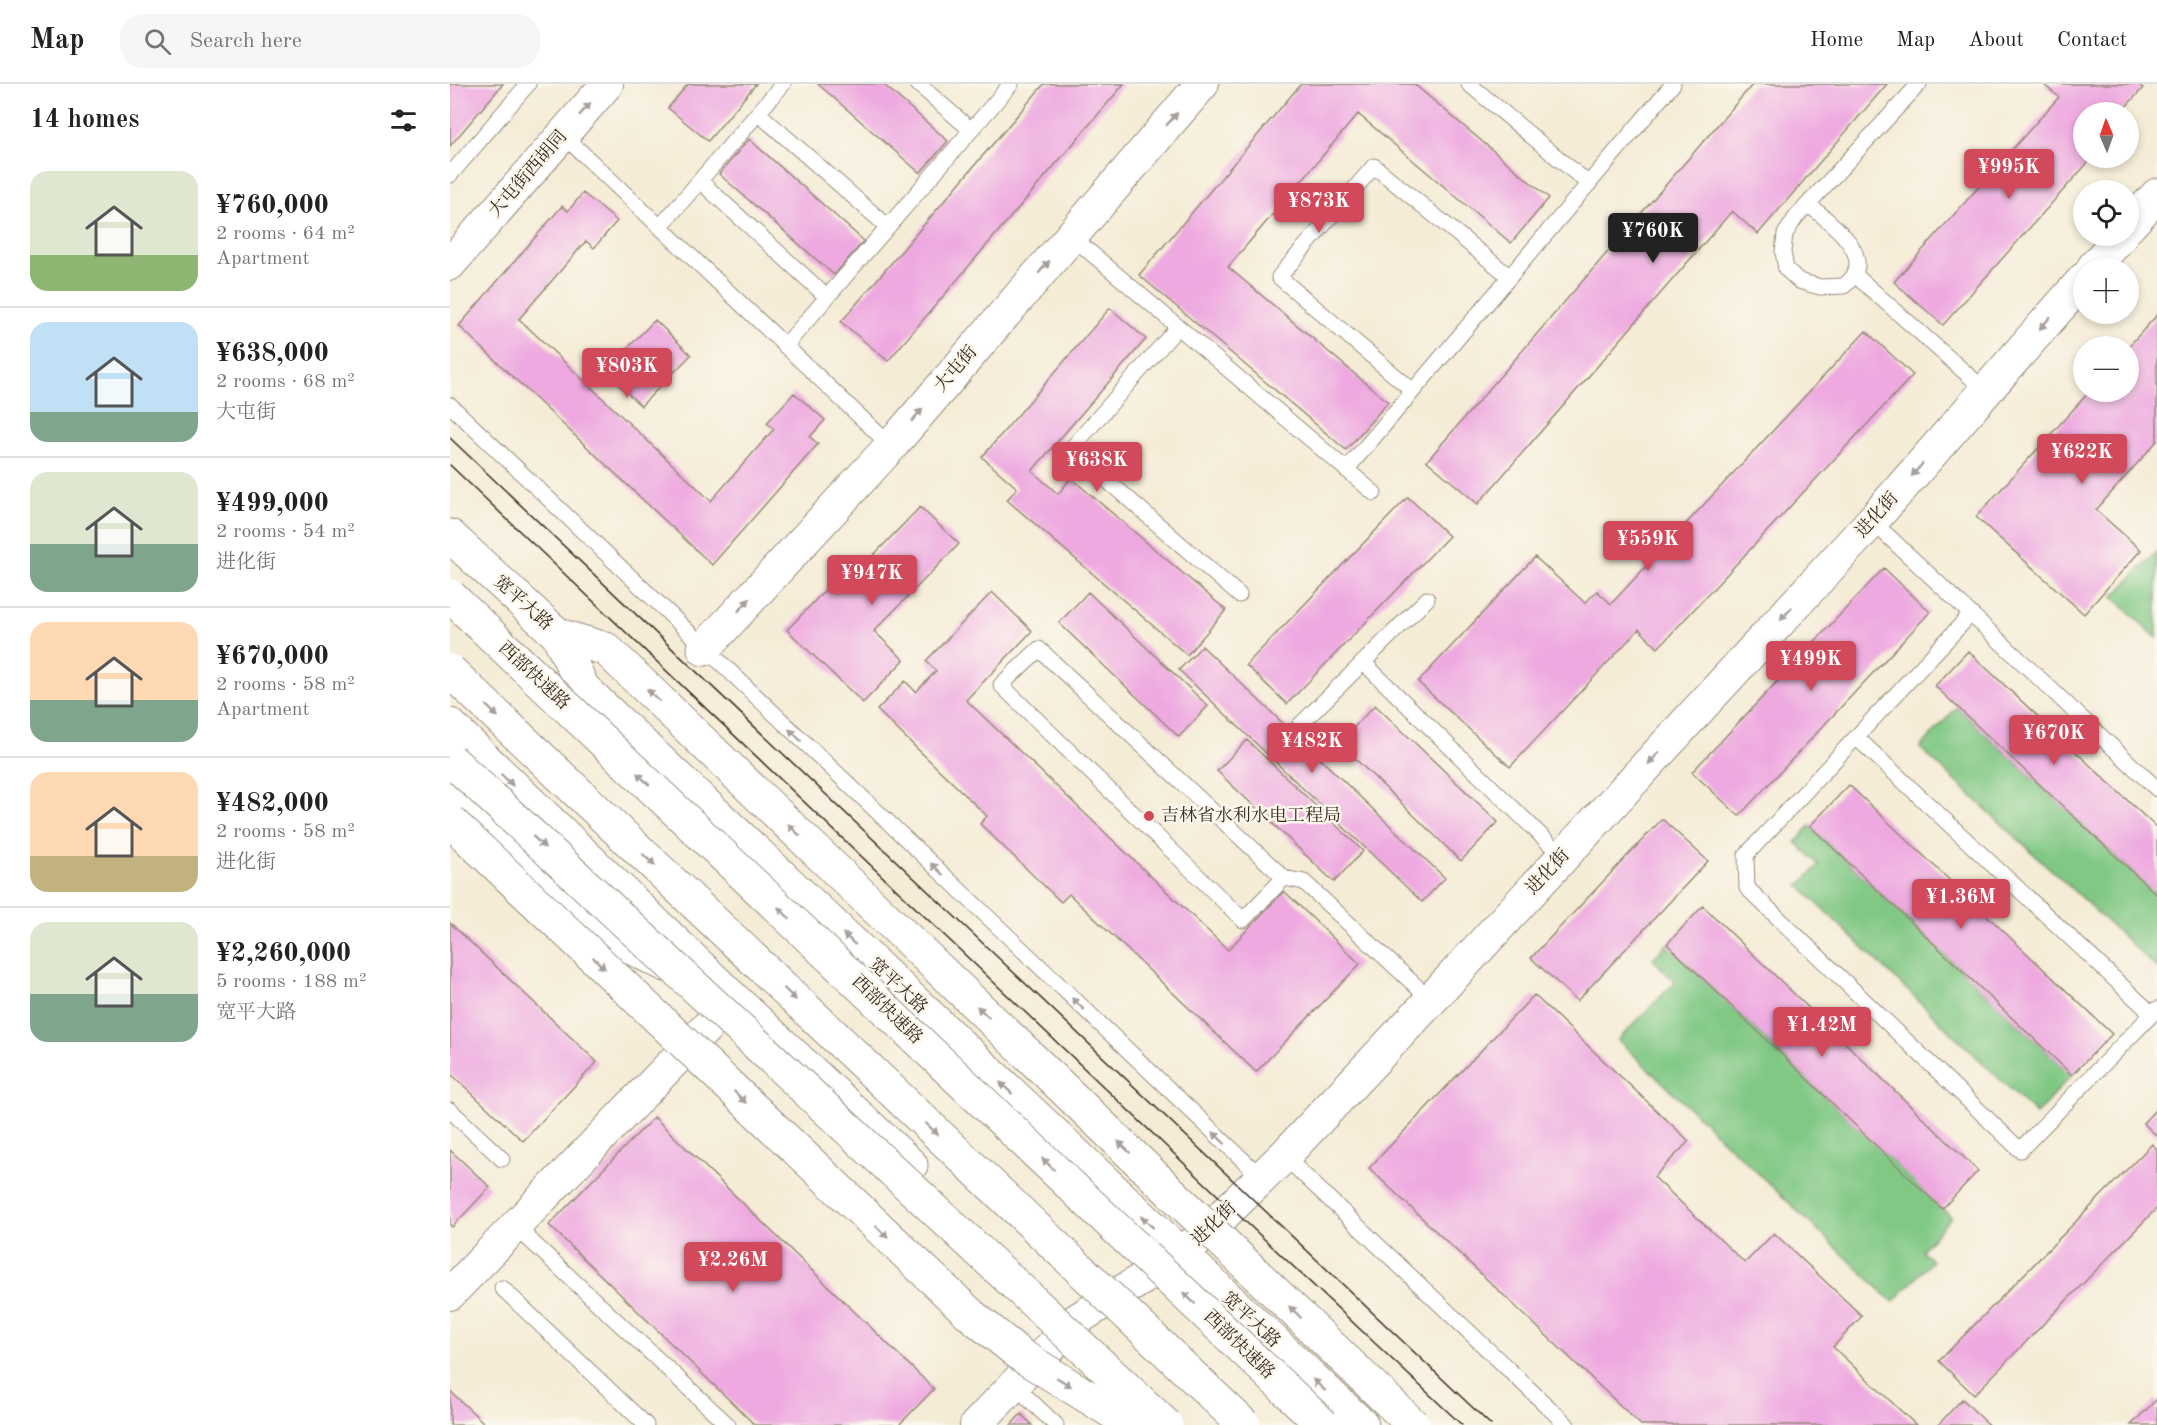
<!DOCTYPE html>
<meta charset="utf-8">
<style>
:root{--surface:#fff;--page:#f6f6f6;--text:#222;--muted:#767676;--line:#e0e0e0;--accent:#d1495b}
body{margin:0;font-family:"Old Standard TT","Noto Serif SC",serif;background:var(--page);color:var(--text);height:100vh;display:flex;flex-direction:column;font-size:22px;white-space:nowrap}
*{box-sizing:border-box;margin:0}
p{font-size:20px;color:var(--muted)}
.icon{flex:none;width:33px;height:33px;fill:none;stroke:currentColor;stroke-width:2;stroke-linecap:round;stroke-linejoin:round}
.map{position:relative;flex:1;overflow:hidden}
.drawer{display:flex;flex-direction:column;background:var(--surface);width:450px}
.drawer>*{flex:none}
.needle{width:39px;rotate:358deg}
.fabs{position:absolute;left:1623px;top:18px;display:grid;gap:12px}
.fabs a{display:grid;place-items:center;width:66px;height:66px;border-radius:50%;background:var(--surface);box-shadow:0 3px 9px #0003;font-size:30px}
.price{position:absolute;translate:-50% -51px;padding:0 14px;border-radius:6px;background:var(--accent);color:#fff;font-size:20px;line-height:39px;filter:drop-shadow(0 2px 3px #0008)}
.price::after{content:'';position:absolute;left:50%;top:36px;width:18px;height:14px;margin-left:-9px;background:inherit;clip-path:polygon(0 0,100% 0,50% 100%)}
.price.current{background:#222;color:#fff}
ul{padding:0;list-style:none}
li{display:flex;align-items:center;gap:18px;height:150px;padding:0 30px}
li+li{border-top:2px solid var(--line)}
li span{display:grid;place-items:center;flex:none;width:168px;height:120px;border-radius:18px;color:#555}
li>.icon{margin-inline-start:auto}
span .icon{width:72px;height:72px;fill:#fffc;stroke-width:1}
li b{font-size:26px}
h2{display:flex;justify-content:space-between;align-items:center;height:72px;padding:0 30px;font-size:26px}
header{display:flex;align-items:center;gap:36px;box-sizing:border-box;height:84px;padding:0 30px;background:var(--surface);border-bottom:2px solid var(--line)}
header strong{font-size:28px}
nav{display:flex;gap:33px;margin-inline-start:auto;font-size:21px}
.search{width:420px;height:54px;background:var(--page);display:flex;align-items:center;gap:15px;box-sizing:border-box;padding:0 21px;border-radius:24px;color:var(--muted);font-size:22px}
main{display:flex;flex:1;min-height:0}
.map>svg:first-child{display:block}
</style>
<header>
<strong>Map</strong>
<div class="search"><svg class="icon" aria-label="search" viewBox="0 0 24 24"><circle cx="10" cy="10" r="6"/><path d="M15 15l6 6"/></svg>Search here</div>
<nav><a>Home</a><a>Map</a><a>About</a><a>Contact</a></nav>
</header>
<main>
<section class="drawer">
<h2>14 homes<svg class="icon" aria-label="filters" viewBox="0 0 24 24"><path d="M4 7h16M4 17h16"/><circle cx="9" cy="7" r="2"/><circle cx="15" cy="17" r="2"/></svg></h2>
<ul>
<li><span style="background:linear-gradient(#dfe7d0 70%,#8fb573 0)"><svg class="icon" aria-label="home" viewBox="0 0 24 24"><path d="M3 11l9-7 9 7M6 9v11h12V9"/></svg></span><div><b>¥760,000</b><p>2 rooms · 64 m²</p><p>Apartment</p></div></li>
<li><span style="background:linear-gradient(#bfe0f5 75%,#7fa58c 0)"><svg class="icon" aria-label="home" viewBox="0 0 24 24"><path d="M3 11l9-7 9 7M6 9v11h12V9"/></svg></span><div><b>¥638,000</b><p>2 rooms · 68 m²</p><p>大屯街</p></div></li>
<li><span style="background:linear-gradient(#dfe7d0 60%,#7fa58c 0)"><svg class="icon" aria-label="home" viewBox="0 0 24 24"><path d="M3 11l9-7 9 7M6 9v11h12V9"/></svg></span><div><b>¥499,000</b><p>2 rooms · 54 m²</p><p>进化街</p></div></li>
<li><span style="background:linear-gradient(#ffd9b3 65%,#7fa58c 0)"><svg class="icon" aria-label="home" viewBox="0 0 24 24"><path d="M3 11l9-7 9 7M6 9v11h12V9"/></svg></span><div><b>¥670,000</b><p>2 rooms · 58 m²</p><p>Apartment</p></div></li>
<li><span style="background:linear-gradient(#ffd9b3 70%,#c2b280 0)"><svg class="icon" aria-label="home" viewBox="0 0 24 24"><path d="M3 11l9-7 9 7M6 9v11h12V9"/></svg></span><div><b>¥482,000</b><p>2 rooms · 58 m²</p><p>进化街</p></div></li>
<li><span style="background:linear-gradient(#dfe7d0 60%,#7fa58c 0)"><svg class="icon" aria-label="home" viewBox="0 0 24 24"><path d="M3 11l9-7 9 7M6 9v11h12V9"/></svg></span><div><b>¥2,260,000</b><p>5 rooms · 188 m²</p><p>宽平大路</p></div></li>
</ul>
</section>
<div class="map">
<svg width="1707" height="1341" viewBox="0 0 1707 1341">
<rect width="100%" height="100%" fill="#fbf7ec"/>
<filter id="ink" filterUnits="userSpaceOnUse"><feTurbulence type="fractalNoise" baseFrequency=".0167" numOctaves="2"/><feDisplacementMap in="SourceGraphic" scale="12" xChannelSelector="R" yChannelSelector="G"/><feConvolveMatrix kernelMatrix="1 2 1 2 8 2 1 2 1" color-interpolation-filters="sRGB"/></filter>
<filter id="wash" filterUnits="userSpaceOnUse"><feTurbulence type="fractalNoise" baseFrequency=".008" numOctaves="4" result="noise"/><feDisplacementMap in="SourceGraphic" scale="24" xChannelSelector="R" yChannelSelector="G"/><feGaussianBlur stdDeviation="1.35" result="paint"/><feColorMatrix in="noise" values="0 0 0 0 0 0 0 0 0 0 0 0 0 0 0 0 0 1.4 0 .05"/><feComposite in="paint" operator="in"/></filter>
<g filter="url(#wash)">
<rect width="100%" height="100%" fill="#f5ecd7"/>
<path fill="#80c884" stroke="#5e7951" stroke-width="1.5" d="M 1707,467 L 1707,554 L 1663,513 Z
M 1507,623 L 1707,811 L 1707,884 L 1470,664 Z
M 1360,742 L 1622,991 L 1586,1030 L 1349,802 L 1369,781 L 1346,758 Z
M 1217,860 L 1501,1133 L 1472,1166 L 1482,1177 L 1443,1218 L 1168,956 L 1225,898 L 1203,875 Z"/>
<g id="blocks">
<path fill="#eeaae0" d="M 0,0 L 53,0 L 0,62 Z
M 238,0 L 306,0 L 258,57 L 218,24 Z
M 368,0 L 433,0 L 498,57 L 470,89 Z
M 594,0 L 674,0 L 438,277 L 391,238 Z
M 851,0 L 964,0 L 1099,114 L 1061,159 L 908,30 L 778,183 L 938,318 L 896,366 L 689,191 Z
M 1303,0 L 1437,0 L 1308,150 L 1282,127 L 1028,420 L 977,377 Z
M 1593,0 L 1688,0 L 1693,4 L 1671,28 L 1634,28 L 1634,74 L 1642,74 L 1493,241 L 1444,198 L 1609,13 Z
M 299,55 L 414,157 L 384,191 L 269,90 Z
M 133,109 L 167,137 L 144,164 L 136,157 L 69,235 L 261,417 L 324,345 L 317,339 L 344,309 L 375,336 L 360,353 L 368,360 L 262,481 L 9,242 L 112,122 L 118,127 Z
M 660,224 L 696,255 L 582,387 L 608,410 L 621,394 L 776,526 L 737,571 L 557,416 L 567,404 L 532,373 Z
M 1707,231 L 1707,357 L 1646,426 L 1691,466 L 1634,530 L 1526,433 L 1639,308 L 1678,308 L 1678,263 Z
M 205,236 L 241,271 L 191,322 L 155,287 Z
M 1416,247 L 1463,291 L 1208,564 L 1189,545 L 1060,683 L 968,598 L 1085,473 L 1135,519 L 1147,507 L 1161,520 Z
M 958,413 L 999,452 L 837,620 L 796,581 Z
M 470,423 L 509,460 L 424,547 L 454,576 L 413,619 L 337,546 L 378,503 L 386,510 Z
M 1434,484 L 1480,528 L 1289,732 L 1242,688 Z
M 542,508 L 582,547 L 516,616 L 778,866 L 834,807 L 910,880 L 806,988 L 619,810 L 611,818 L 530,740 L 537,732 L 427,626 L 455,597 L 466,608 L 486,587 L 476,577 Z
M 638,508 L 758,622 L 729,653 L 609,539 Z
M 752,562 L 995,794 L 972,818 L 729,586 Z
M 1518,567 L 1707,744 L 1707,811 L 1485,602 Z
M 925,621 L 1048,738 L 1011,777 L 889,659 Z
M 797,656 L 913,767 L 884,798 L 767,687 Z
M 1399,701 L 1662,950 L 1622,991 L 1360,742 Z
M 1212,735 L 1258,777 L 1127,917 L 1081,874 Z
M 1253,822 L 1528,1087 L 1492,1125 L 1217,860 Z
M 0,839 L 147,978 L 73,1057 L 0,989 Z
M 1084,911 L 1239,1057 L 1204,1093 L 1295,1179 L 1324,1149 L 1412,1232 L 1383,1263 L 1466,1341 L 1191,1341 L 919,1084 Z
M 1707,1024 L 1707,1052 L 1693,1039 Z
M 204,1033 L 484,1305 L 449,1341 L 305,1341 L 99,1141 Z
M 1702,1060 L 1707,1065 L 1707,1124 L 1524,1311 L 1489,1277 Z
M 0,1066 L 40,1103 L 2,1143 L 0,1141 Z
M 0,1307 L 36,1341 L 0,1341 Z
M 1512,1315 L 1539,1341 L 1488,1341 Z
M 1707,1315 L 1707,1341 L 1681,1341 Z
M 571,1330 L 582,1341 L 561,1341 Z"/>
</g>
</g>
<g filter="url(#ink)">
<use href="#blocks" fill-opacity="0" stroke="#988b7a" stroke-width="1.5"/>
<g fill="none" stroke-linecap="round" stroke-linejoin="round">
<defs>
<path id="service" d="M 468,0 L 521,46
M 1019,0 L 1139,100
M 308,29 L 438,143
M 113,51 L 441,362
M 0,91 L 78,0
M 250,97 L 377,213
M 1358,120 C 1375,135 1419,164 1404,191 C 1402,195 1397,199 1394,202 L 1370,203 L 1349,197 L 1336,185 L 1333,168 L 1335,150 L 1346,133 L 1469,0
M 210,143 L 333,0
M 621,152 L 924,409
M 1405,191 L 1536,307
M 728,243 L 621,365 L 789,511
M 335,262 L 561,0
M 963,307 L 829,193 L 924,82 L 1060,193
M 0,321 L 812,1094
M 896,386 L 1223,0
M 1422,437 L 1707,705
M 1521,530 L 1296,771 L 1297,804 L 1570,1066 L 1707,925
M 913,578 L 1113,773
M 849,642 L 977,515
M 1406,653 L 1702,930
M 834,794 L 793,836 L 551,601 L 589,565 L 834,794 L 854,798 L 981,916
M 0,1026 L 52,1075
M 834,1072 L 1117,1341
M 66,1143 L 278,1341
M 52,1204 L 196,1341
M 564,1301 L 606,1341"/>
<path id="minor" d="M 0,180 L 157,0
M 0,1210 L 284,915
M 526,1341 L 626,1236 L 729,1172"/>
<path id="tertiary" d="M 1678,143 L 1707,111
M 1643,184 L 1671,152
M 254,565 L 441,362 L 752,0
M 0,711 L 140,843 L 216,881
M 732,1171 L 834,1072 L 981,916 L 1422,437 L 1634,195"/>
<path id="secondary" d="M 0,452 L 108,551 L 133,604 L 912,1341
M 0,641 L 284,915 L 461,1081"/>
<path id="trunk" d="M 108,551 L 156,565 L 386,786"/>
</defs>
<use href="#service" stroke="#988b7a" stroke-width="17"/>
<use href="#minor" stroke="#988b7a" stroke-width="34"/>
<use href="#tertiary" stroke="#988b7a" stroke-width="35"/>
<use href="#secondary" stroke="#988b7a" stroke-width="35"/>
<use href="#trunk" stroke="#988b7a" stroke-width="35"/>
<use href="#service" stroke="#fff" stroke-width="15"/>
<use href="#minor" stroke="#fff" stroke-width="32"/>
<use href="#tertiary" stroke="#fff" stroke-width="33"/>
<use href="#secondary" stroke="#fff" stroke-width="33"/>
<use href="#trunk" stroke="#fff" stroke-width="33"/>
<path stroke="#3b2a1e" stroke-width="1.5" d="M 0,354 L 1041,1341
M 0,381 L 781,1124 L 1012,1341"/>
<defs>
<path id="trunk-bridge" d="M 0,512 L 873,1341
M 0,587 L 794,1341
M 0,675 L 716,1341
M 0,737 L 521,1231 L 572,1272 L 683,1341
M 386,786 L 963,1341"/>
</defs>
<use href="#trunk-bridge" stroke="#988b7a" stroke-width="35" stroke-linecap="butt"/>
<use href="#trunk-bridge" stroke="#fff" stroke-width="33"/>
</g>
<defs><path id="oneway-solid" d="M-6-.8H1V-3.2L6.5 0L1 3.2V.8H-6Z" transform="scale(1.5)"/></defs>
<g fill="#a79f9a">
<use href="#oneway-solid" transform="translate(135 25) rotate(-49)"/>
<use href="#oneway-solid" transform="translate(722 35) rotate(-49)"/>
<use href="#oneway-solid" transform="translate(594 183) rotate(-49)"/>
<use href="#oneway-solid" transform="translate(1595 239) rotate(131)"/>
<use href="#oneway-solid" transform="translate(467 331) rotate(-49)"/>
<use href="#oneway-solid" transform="translate(1467 386) rotate(131)"/>
<use href="#oneway-solid" transform="translate(294 521) rotate(-47)"/>
<use href="#oneway-solid" transform="translate(1336 530) rotate(133)"/>
<use href="#oneway-solid" transform="translate(203 611) rotate(-136)"/>
<use href="#oneway-solid" transform="translate(42 627) rotate(44)"/>
<use href="#oneway-solid" transform="translate(345 651) rotate(-136)"/>
<use href="#oneway-solid" transform="translate(1204 674) rotate(133)"/>
<use href="#oneway-solid" transform="translate(193 695) rotate(-137)"/>
<use href="#oneway-solid" transform="translate(57 696) rotate(44)"/>
<use href="#oneway-solid" transform="translate(344 746) rotate(-136)"/>
<use href="#oneway-solid" transform="translate(89 758) rotate(43)"/>
<use href="#oneway-solid" transform="translate(199 776) rotate(44)"/>
<use href="#oneway-solid" transform="translate(487 785) rotate(-136)"/>
<use href="#oneway-solid" transform="translate(334 829) rotate(-136)"/>
<use href="#oneway-solid" transform="translate(399 855) rotate(-137)"/>
<use href="#oneway-solid" transform="translate(149 879) rotate(44)"/>
<use href="#oneway-solid" transform="translate(340 910) rotate(44)"/>
<use href="#oneway-solid" transform="translate(628 920) rotate(-136)"/>
<use href="#oneway-solid" transform="translate(533 928) rotate(-136)"/>
<use href="#oneway-solid" transform="translate(556 1004) rotate(-137)"/>
<use href="#oneway-solid" transform="translate(290 1013) rotate(44)"/>
<use href="#oneway-solid" transform="translate(482 1045) rotate(44)"/>
<use href="#oneway-solid" transform="translate(769 1054) rotate(-136)"/>
<use href="#oneway-solid" transform="translate(674 1063) rotate(-136)"/>
<use href="#oneway-solid" transform="translate(598 1080) rotate(-136)"/>
<use href="#oneway-solid" transform="translate(697 1138) rotate(-137)"/>
<use href="#oneway-solid" transform="translate(432 1148) rotate(44)"/>
<use href="#oneway-solid" transform="translate(739 1214) rotate(-136)"/>
<use href="#oneway-solid" transform="translate(845 1228) rotate(-136)"/>
<use href="#oneway-solid" transform="translate(614 1298) rotate(32)"/>
<use href="#oneway-solid" transform="translate(869 1301) rotate(-137)"/>
</g>
</g>
<circle fill="#d1495b" stroke="#fbf7ec" stroke-width="2" cx="699" cy="732" r="6"/>
<g text-anchor="middle" dominant-baseline="central" stroke-width="5" stroke-linejoin="round" paint-order="stroke">
<g font-size="18" fill="#3b2a1e" stroke="#fbf7ec">
<text transform="translate(78 90) rotate(-49)">大屯街西胡同</text>
<text transform="translate(506 285) rotate(-49)">大屯街</text>
<text transform="translate(1427 431) rotate(-48)">进化街</text>
<text transform="translate(73 519) rotate(42)">宽平大路</text>
<text transform="translate(84 592) rotate(43)">西部快速路</text>
<text transform="translate(1098 788) rotate(-47)">进化街</text>
<text transform="translate(448 902) rotate(43)">宽平大路</text>
<text transform="translate(437 926) rotate(44)">西部快速路</text>
<text transform="translate(764 1140) rotate(-44)">进化街</text>
<text transform="translate(801 1236) rotate(43)">宽平大路</text>
<text transform="translate(789 1261) rotate(44)">西部快速路</text>
</g>
<g font-size="18" fill="#3b2a1e" stroke="#fbf7ec" text-anchor="start">
<text x="711" y="732">吉林省水利水电工程局</text>
</g>
</g>
</svg>
<div class="fabs">
<a><svg class="needle" viewBox="-14 -14 28 28"><path d="M0-13l5 13h-10z" fill="#e53935"/><path d="M0 13l5-13h-10z" fill="#767676"/></svg></a>
<a><svg class="icon" aria-label="locate" viewBox="0 0 24 24"><circle cx="12" cy="12" r="6"/><path d="M12 2v4M12 18v4M2 12h4M18 12h4"/></svg></a>
<a>+</a>
<a>−</a>
</div>
<b class="price" style="left:1559px;top:116px">¥995K</b>
<b class="price" style="left:869px;top:150px">¥873K</b>
<b class="price current" style="left:1203px;top:180px">¥760K</b>
<b class="price" style="left:177px;top:315px">¥803K</b>
<b class="price" style="left:1632px;top:401px">¥622K</b>
<b class="price" style="left:647px;top:409px">¥638K</b>
<b class="price" style="left:1198px;top:488px">¥559K</b>
<b class="price" style="left:422px;top:522px">¥947K</b>
<b class="price" style="left:1361px;top:608px">¥499K</b>
<b class="price" style="left:1604px;top:682px">¥670K</b>
<b class="price" style="left:862px;top:690px">¥482K</b>
<b class="price" style="left:1511px;top:846px">¥1.36M</b>
<b class="price" style="left:1372px;top:974px">¥1.42M</b>
<b class="price" style="left:283px;top:1209px">¥2.26M</b>
</div>
</main>
